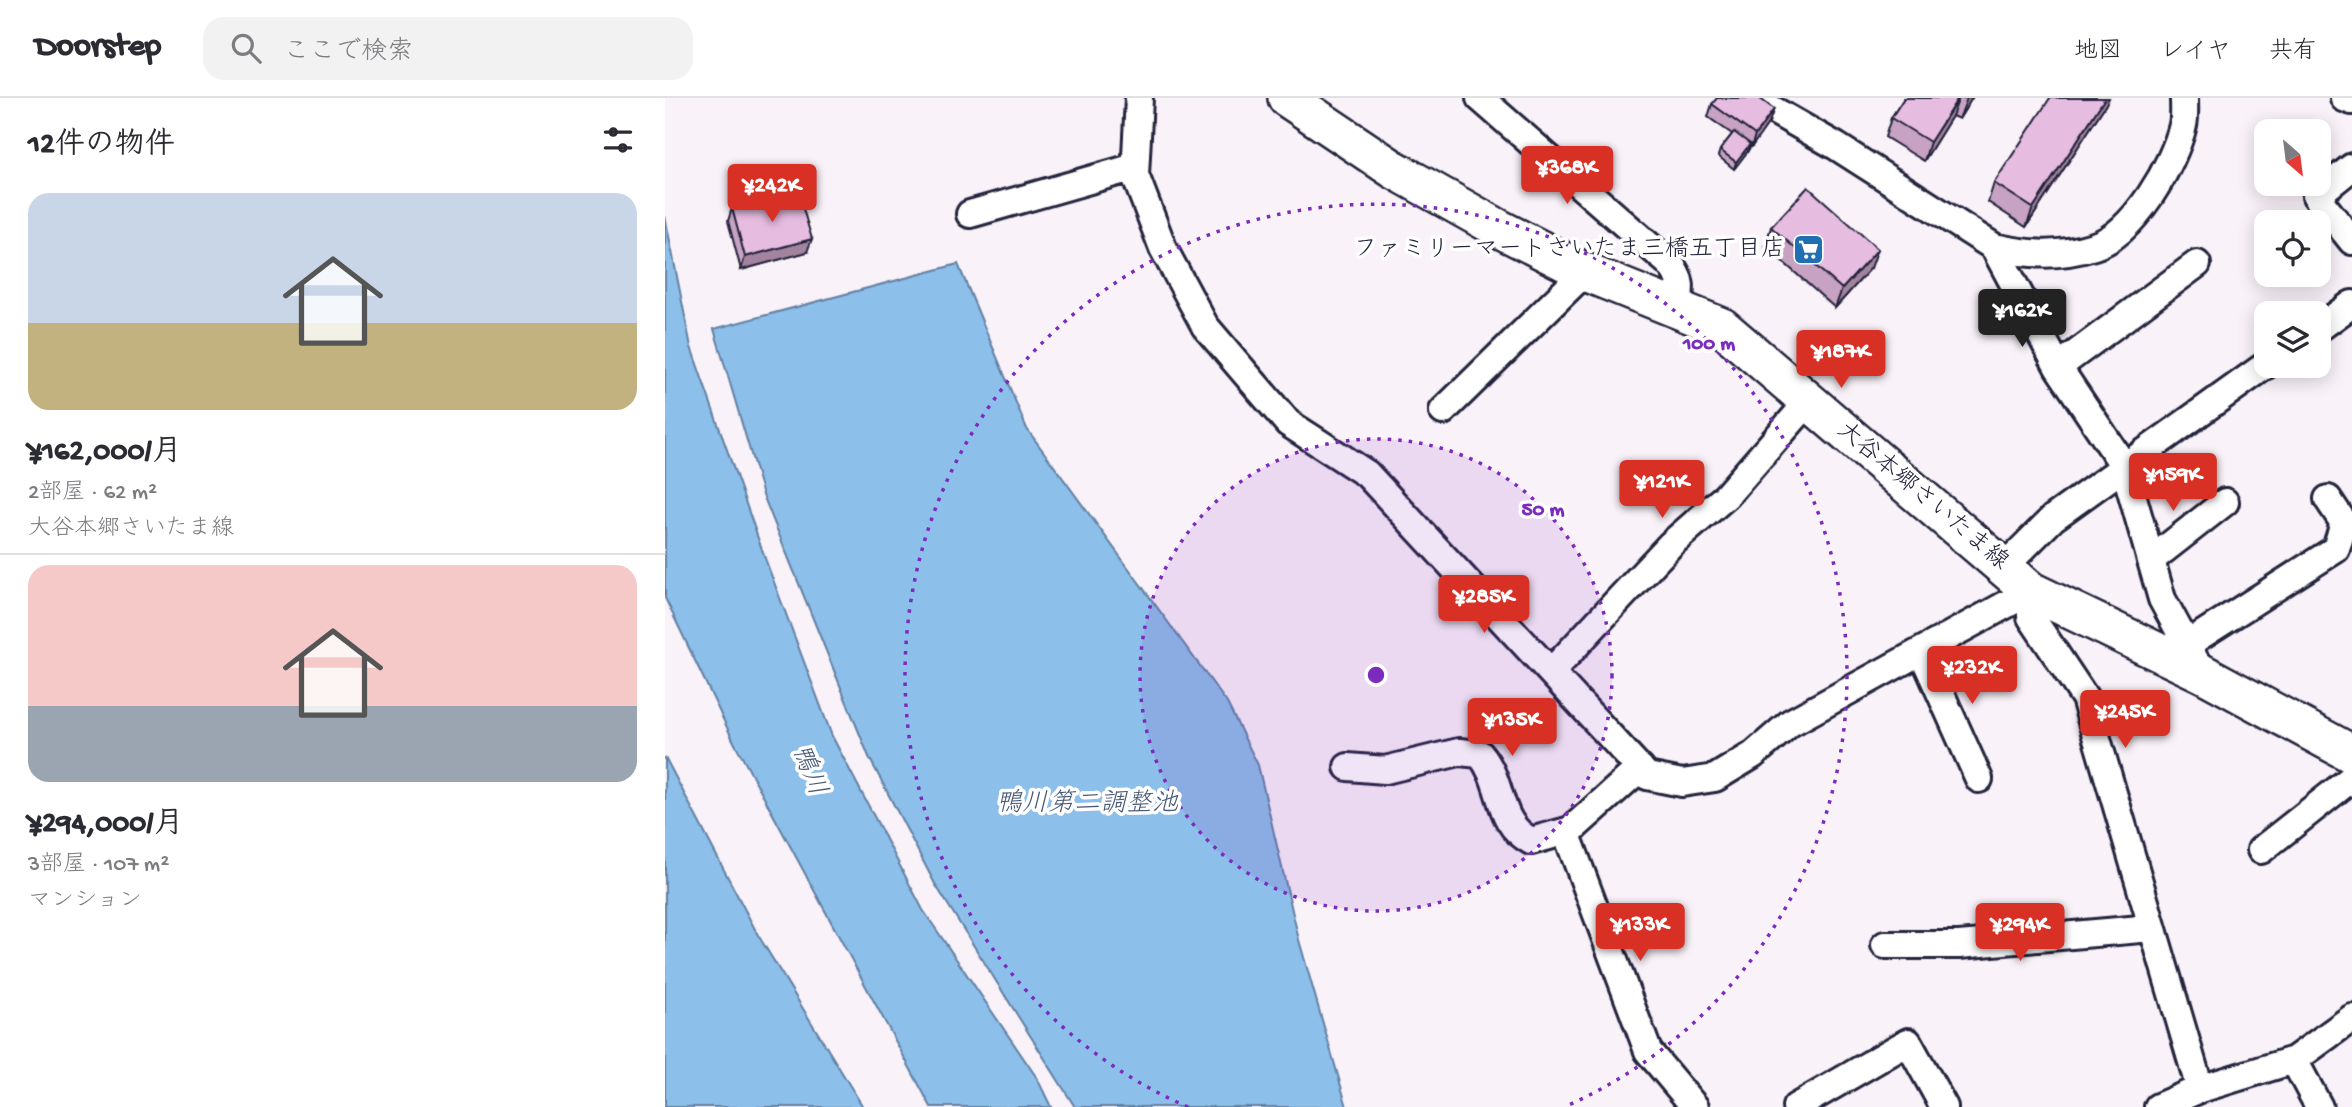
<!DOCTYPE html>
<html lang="ja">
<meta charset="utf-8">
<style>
:root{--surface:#fff;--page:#f2f2f3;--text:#2b2b33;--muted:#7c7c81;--line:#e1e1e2;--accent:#d93025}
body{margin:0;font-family:"Gochi Hand","Klee One",sans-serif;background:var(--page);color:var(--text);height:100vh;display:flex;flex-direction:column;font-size:26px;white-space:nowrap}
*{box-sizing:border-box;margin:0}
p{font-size:23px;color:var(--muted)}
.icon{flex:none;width:38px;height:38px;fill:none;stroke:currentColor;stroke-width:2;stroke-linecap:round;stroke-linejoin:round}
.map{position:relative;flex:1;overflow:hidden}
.sheet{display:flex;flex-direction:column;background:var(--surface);width:665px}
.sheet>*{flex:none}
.needle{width:46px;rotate:152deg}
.controls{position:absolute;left:1589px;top:21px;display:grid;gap:14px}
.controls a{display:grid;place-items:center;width:77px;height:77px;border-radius:14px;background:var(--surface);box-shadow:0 4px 18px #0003;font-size:35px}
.price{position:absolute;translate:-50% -60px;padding:0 16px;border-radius:7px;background:var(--accent);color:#fff;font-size:23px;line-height:46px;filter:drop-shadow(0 2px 4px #0008)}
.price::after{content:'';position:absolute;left:50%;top:42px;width:21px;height:16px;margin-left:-10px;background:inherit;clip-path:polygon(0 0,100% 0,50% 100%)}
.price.selected{background:#222;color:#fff}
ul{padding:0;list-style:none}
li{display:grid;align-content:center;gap:14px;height:371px;padding:0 28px}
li+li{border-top:2px solid var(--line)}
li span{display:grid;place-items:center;height:217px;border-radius:21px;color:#555}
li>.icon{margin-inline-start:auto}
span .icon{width:126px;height:126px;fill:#fffc;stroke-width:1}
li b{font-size:30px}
h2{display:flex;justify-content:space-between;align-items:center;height:84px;padding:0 28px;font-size:30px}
header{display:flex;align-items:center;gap:42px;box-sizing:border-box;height:98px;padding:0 35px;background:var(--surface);border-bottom:2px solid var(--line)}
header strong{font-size:33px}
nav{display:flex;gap:38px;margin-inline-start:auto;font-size:24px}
.search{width:490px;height:63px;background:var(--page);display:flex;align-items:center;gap:18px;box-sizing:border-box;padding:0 24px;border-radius:21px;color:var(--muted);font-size:26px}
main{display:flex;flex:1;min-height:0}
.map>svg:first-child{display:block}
</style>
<header>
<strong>Doorstep</strong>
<div class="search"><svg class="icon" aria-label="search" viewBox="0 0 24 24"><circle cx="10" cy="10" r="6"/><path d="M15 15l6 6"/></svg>ここで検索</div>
<nav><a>地図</a><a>レイヤ</a><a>共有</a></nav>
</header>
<main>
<section class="sheet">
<h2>12件の物件<svg class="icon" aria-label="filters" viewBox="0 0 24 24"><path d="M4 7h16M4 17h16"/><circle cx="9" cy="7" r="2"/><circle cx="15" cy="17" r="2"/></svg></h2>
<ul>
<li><span style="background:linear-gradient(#c9d6e8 60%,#c2b280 0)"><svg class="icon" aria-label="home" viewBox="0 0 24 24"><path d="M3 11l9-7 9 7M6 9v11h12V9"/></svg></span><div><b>¥162,000/月</b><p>2部屋 · 62 m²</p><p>大谷本郷さいたま線</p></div></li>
<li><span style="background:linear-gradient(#f6c9c9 65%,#9aa5b1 0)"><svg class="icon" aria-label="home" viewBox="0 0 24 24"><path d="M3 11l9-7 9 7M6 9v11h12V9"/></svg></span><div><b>¥294,000/月</b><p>3部屋 · 107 m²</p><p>マンション</p></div></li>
</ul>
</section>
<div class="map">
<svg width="1687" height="1009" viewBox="0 0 1687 1009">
<rect width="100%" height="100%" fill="#faf2f9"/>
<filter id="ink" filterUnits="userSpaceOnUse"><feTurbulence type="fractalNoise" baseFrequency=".0143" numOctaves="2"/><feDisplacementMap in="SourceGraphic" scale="14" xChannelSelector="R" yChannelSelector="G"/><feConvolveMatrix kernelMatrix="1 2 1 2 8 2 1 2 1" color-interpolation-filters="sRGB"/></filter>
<g filter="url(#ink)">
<path fill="#8cbfe9" stroke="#6280a3" stroke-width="2" d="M 0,118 L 26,249 L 101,463 L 167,638 L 258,812 L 372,980 L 386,1009 L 266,1009 L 69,644 L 0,500 Z
M 293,166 L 362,331 L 562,605 L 593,667 L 634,842 L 682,1009 L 410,1009 L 270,786 L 204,659 L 98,397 L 49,231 Z
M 0,659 L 93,837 L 198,1009 L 0,1009 Z"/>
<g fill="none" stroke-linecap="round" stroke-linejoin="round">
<defs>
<path id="street" d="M 474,0 L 470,77 L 498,150 L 540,228 L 623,325 L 702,376 L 982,678 L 1017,685 L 1050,680 L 1088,657 L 1125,625 L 1366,493 L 1366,519 L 1420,600 L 1535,991
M 815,0 L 1004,165 C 1018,181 1016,191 1012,211
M 1087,0 L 1171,48 L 1329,149 L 1393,269 L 1459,368 L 1497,501 L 1537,575
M 1679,0 L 1687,3
M 1687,69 L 1651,98 L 1687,143
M 305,116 L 470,69
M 1329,149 C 1364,157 1394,159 1429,148 C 1469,136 1509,66 1518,27 C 1520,18 1519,8 1519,0
M 1654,230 L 1687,206
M 1393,269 L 1532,166
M 778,313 L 920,174
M 1486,462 L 1560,404
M 1339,469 L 1388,420 L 1601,267
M 1521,547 L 1671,451 L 1679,425 L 1663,401
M 1257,554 L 1314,681
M 886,574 L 1006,446 L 1061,398 L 1144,303
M 683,669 L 720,672 L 794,654 L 815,656 C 840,686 830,724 866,743 L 906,732 L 975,670
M 901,734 L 983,953 L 1030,1009
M 1596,752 L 1687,680
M 1220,847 L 1294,847 L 1487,830
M 1629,962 L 1654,1009
M 1131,1009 L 1243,944 L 1279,1009
M 1493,1009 L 1535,991 L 1629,962 L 1687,920"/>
<path id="secondary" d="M 622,0 L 728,71 L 833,130 L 920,174 L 1057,229 L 1366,493 L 1537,575 L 1687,656"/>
</defs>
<use href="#street" stroke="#22223b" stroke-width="32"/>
<use href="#secondary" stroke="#22223b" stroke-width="42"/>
<use href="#street" stroke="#fff" stroke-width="26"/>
<use href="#secondary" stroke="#fff" stroke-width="37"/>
</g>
<path fill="#c7a2c2" stroke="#22223b" stroke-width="2" d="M 1239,0 L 1307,0 L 1294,21 L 1287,18 L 1259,63 L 1220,39 L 1226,20 Z
M 1047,6 L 1104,24 L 1069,71 L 1053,58 L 1055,52 L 1067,36 L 1043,19 Z
M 1441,6 L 1361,129 L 1323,104 L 1329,85 Z
M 67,110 L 142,154 L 76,172 L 63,123 Z
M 1106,129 L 1206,170 L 1170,210 L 1100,148 Z"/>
<path fill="#a2849e" stroke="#22223b" stroke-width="2" d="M 1294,0 L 1287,18 L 1259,63 L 1265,44 Z
M 1302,0 L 1307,0 L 1294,21 L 1301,3 Z
M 1440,0 L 1444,0 L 1441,6 L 1361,129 L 1368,110 Z
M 1109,11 L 1104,24 L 1086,50 L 1090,37 Z
M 1085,46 L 1083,53 L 1069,71 L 1071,64 Z
M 147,141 L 142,154 L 76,172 L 80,159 Z
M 1213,151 L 1206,170 L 1170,210 L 1177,191 Z"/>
<path fill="#e7bce1" stroke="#22223b" stroke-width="2" d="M 1052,0 L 1094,0 L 1109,11 L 1090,37 L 1047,6 Z
M 1239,0 L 1293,0 L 1265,44 L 1226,20 Z
M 1385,0 L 1440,0 L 1368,110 L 1329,85 Z
M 1069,34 L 1085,46 L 1071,64 L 1055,52 Z
M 1143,89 L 1213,151 L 1177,191 L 1106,129 Z
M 133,94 L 147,141 L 80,159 L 67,110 Z"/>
</g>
<circle cx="711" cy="577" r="236" fill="#7b2cbf" fill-opacity=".12"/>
<g fill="none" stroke="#7b2cbf" stroke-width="3.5" stroke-dasharray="3.5 7">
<circle cx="711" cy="577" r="236"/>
<path d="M523 1009A471 471 0 1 1 899 1009"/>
</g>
<defs>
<symbol id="supermarket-square" viewBox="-11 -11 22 22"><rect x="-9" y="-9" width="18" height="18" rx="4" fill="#1f6fb2" stroke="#fff"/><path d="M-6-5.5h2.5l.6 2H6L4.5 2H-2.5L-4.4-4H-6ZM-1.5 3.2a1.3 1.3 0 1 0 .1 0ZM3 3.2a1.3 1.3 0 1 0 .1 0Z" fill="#fff"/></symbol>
</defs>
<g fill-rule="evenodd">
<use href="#supermarket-square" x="1126" y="134" width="35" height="35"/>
</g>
<g text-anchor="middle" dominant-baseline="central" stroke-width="7" stroke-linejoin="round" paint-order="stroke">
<g font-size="24" fill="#22223b" stroke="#fff" text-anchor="end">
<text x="1120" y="152">ファミリーマートさいたま三橋五丁目店</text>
</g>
<g font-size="24" fill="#22223b" stroke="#fff">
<text transform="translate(1257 399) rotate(40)">大谷本郷さいたま線</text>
</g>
<g font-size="26" font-style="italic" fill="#475978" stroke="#fff">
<text transform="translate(142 673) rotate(68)">鴨川</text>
<text x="422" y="707">鴨川第二調整池</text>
</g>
</g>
<circle cx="711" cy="577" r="10" fill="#7b2cbf" stroke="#fff" stroke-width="3.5"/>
<g font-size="21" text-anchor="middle" font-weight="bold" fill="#7b2cbf" stroke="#fff" stroke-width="7" stroke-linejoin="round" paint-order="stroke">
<text x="1044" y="251">100 m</text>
<text x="878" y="417">50 m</text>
</g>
</svg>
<div class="controls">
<a><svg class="needle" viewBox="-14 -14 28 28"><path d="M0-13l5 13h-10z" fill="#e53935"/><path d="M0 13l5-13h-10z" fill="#7c7c81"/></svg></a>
<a><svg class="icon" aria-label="locate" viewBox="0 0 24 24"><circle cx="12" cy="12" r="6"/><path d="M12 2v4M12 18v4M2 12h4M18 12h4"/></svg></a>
<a><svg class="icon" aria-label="layers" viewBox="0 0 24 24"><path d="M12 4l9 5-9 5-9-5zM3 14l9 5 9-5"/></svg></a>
</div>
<b class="price" style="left:902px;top:108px">¥368K</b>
<b class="price" style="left:107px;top:126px">¥242K</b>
<b class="price selected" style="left:1357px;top:251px">¥162K</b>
<b class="price" style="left:1176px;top:292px">¥187K</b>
<b class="price" style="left:1508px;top:415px">¥159K</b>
<b class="price" style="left:997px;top:422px">¥121K</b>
<b class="price" style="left:819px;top:537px">¥285K</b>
<b class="price" style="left:1307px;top:608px">¥232K</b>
<b class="price" style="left:1460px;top:652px">¥245K</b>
<b class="price" style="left:847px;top:660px">¥135K</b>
<b class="price" style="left:975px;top:865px">¥133K</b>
<b class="price" style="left:1355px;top:865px">¥294K</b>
</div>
</main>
